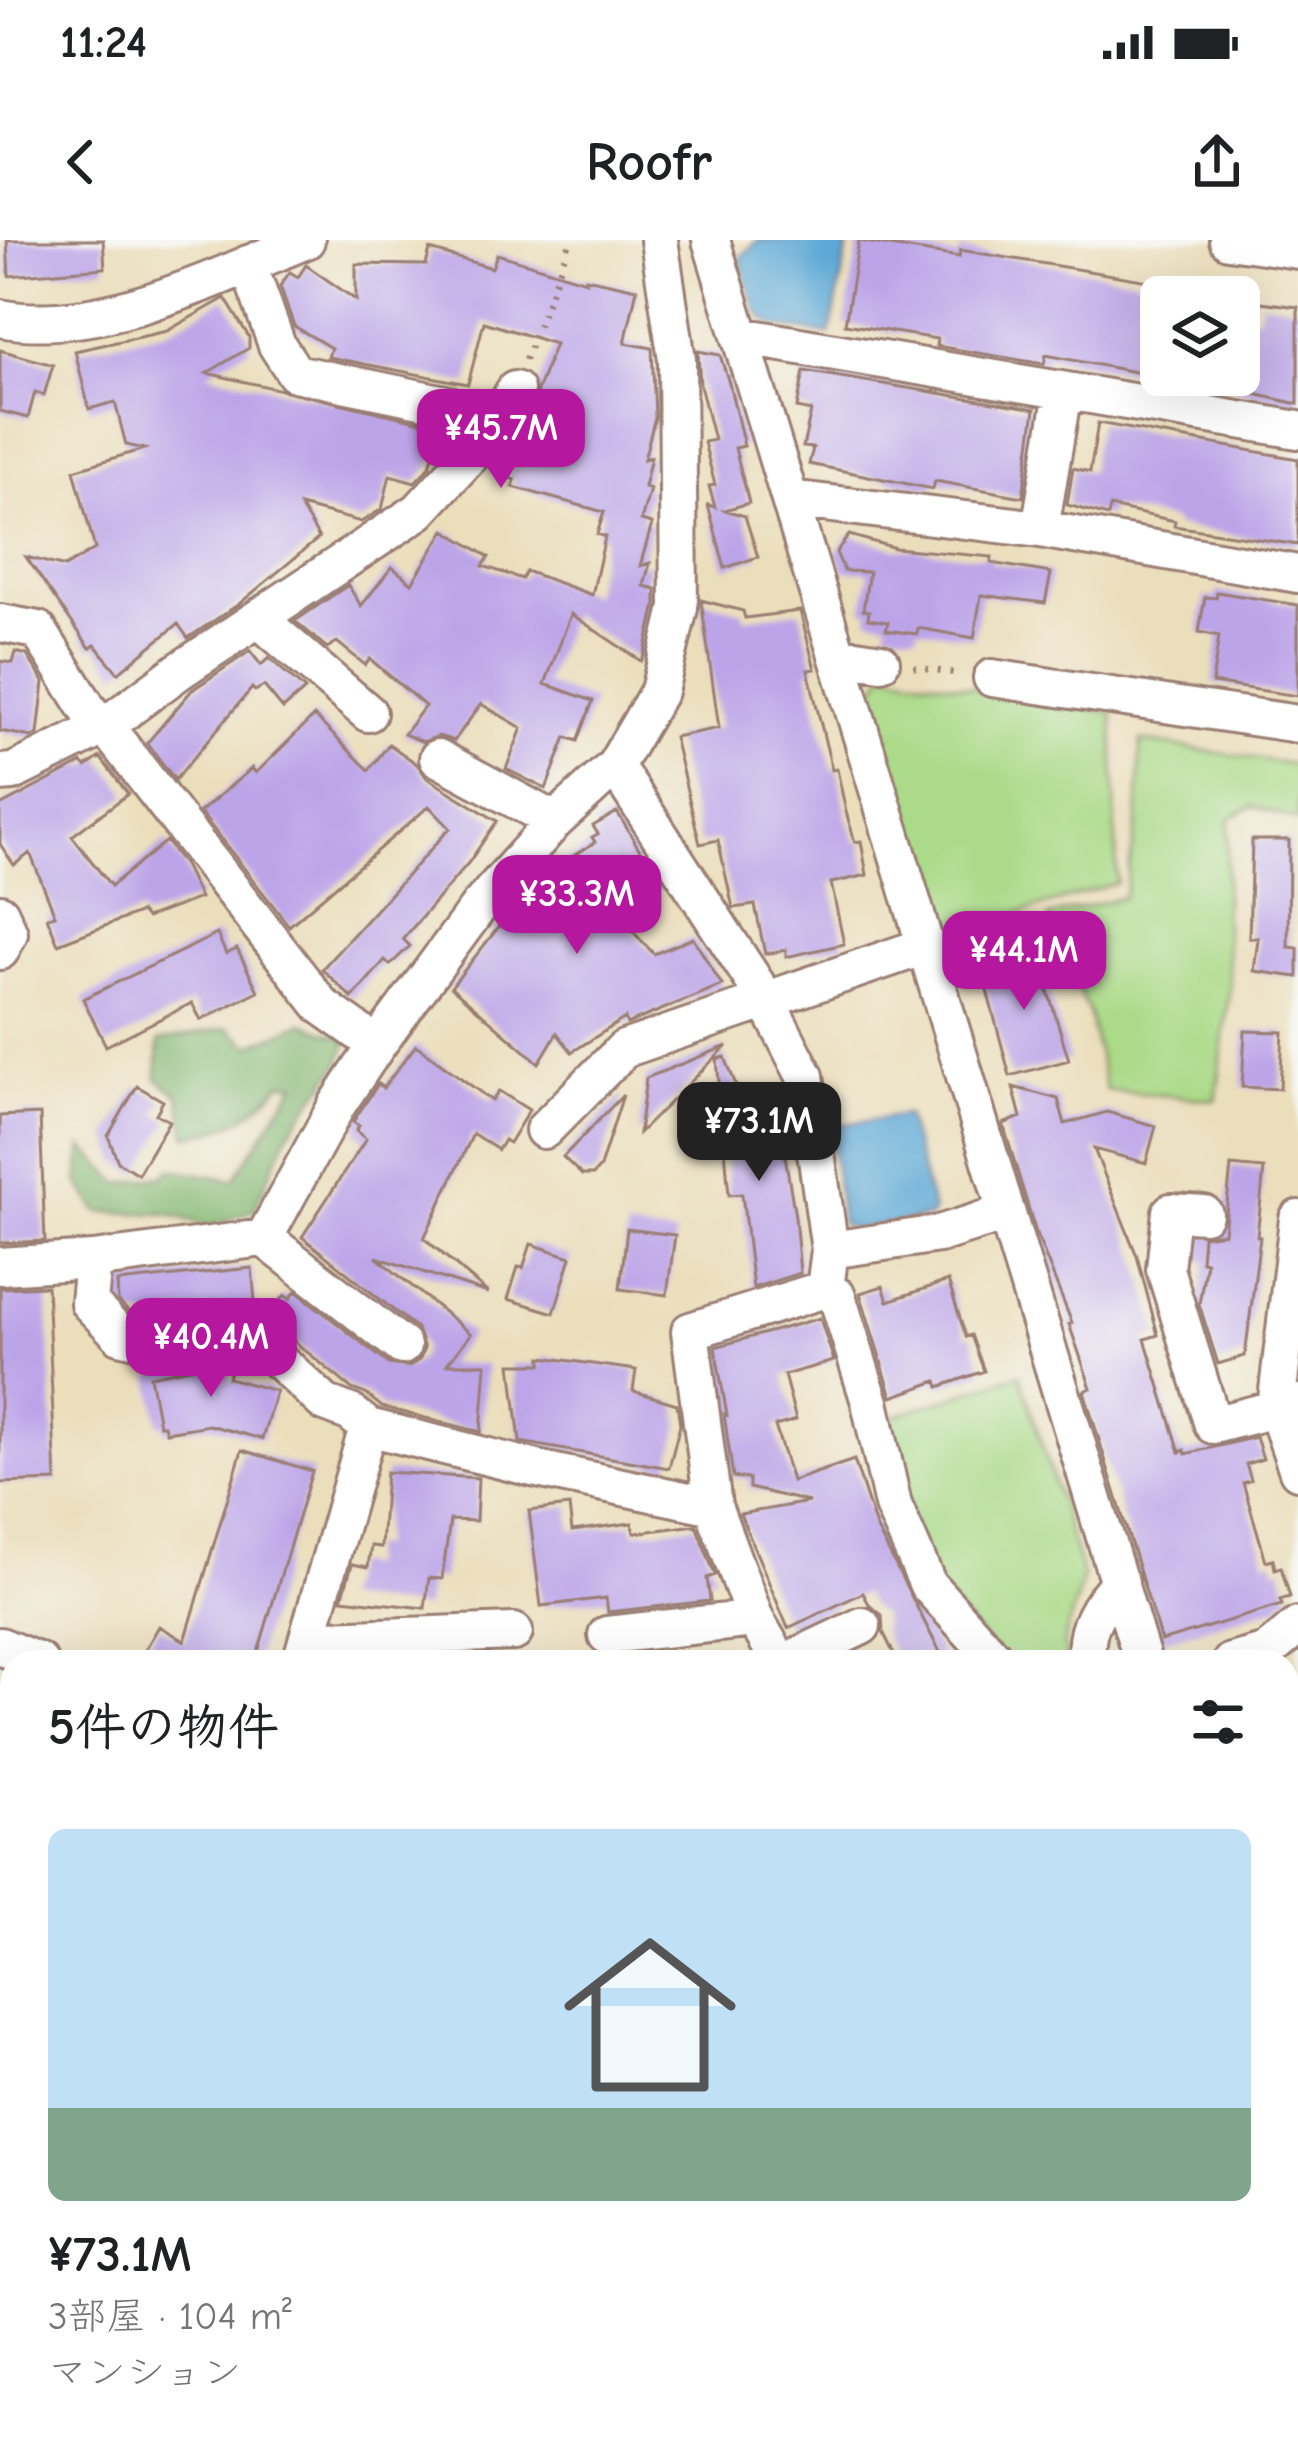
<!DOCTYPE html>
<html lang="ja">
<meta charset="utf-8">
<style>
:root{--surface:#fff;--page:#f6f6f6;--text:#202124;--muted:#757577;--accent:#b5179e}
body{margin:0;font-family:"Comic Neue","Klee One",sans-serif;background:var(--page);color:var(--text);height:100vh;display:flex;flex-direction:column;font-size:45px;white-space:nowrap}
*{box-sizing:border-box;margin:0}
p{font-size:39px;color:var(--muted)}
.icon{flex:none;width:66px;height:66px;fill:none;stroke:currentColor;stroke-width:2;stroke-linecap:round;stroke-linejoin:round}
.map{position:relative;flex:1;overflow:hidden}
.side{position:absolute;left:0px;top:1410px;width:1299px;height:804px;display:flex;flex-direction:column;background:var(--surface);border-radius:36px 36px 0 0;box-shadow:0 12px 48px #0002}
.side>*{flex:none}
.fabs{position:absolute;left:1140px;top:36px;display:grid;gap:24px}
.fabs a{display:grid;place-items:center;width:120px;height:120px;border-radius:18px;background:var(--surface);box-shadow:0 12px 48px #0002;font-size:60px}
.price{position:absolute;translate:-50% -102px;padding:0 27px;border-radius:24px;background:var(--accent);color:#fff;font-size:39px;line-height:78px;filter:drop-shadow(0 3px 6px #0008)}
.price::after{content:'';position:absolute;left:50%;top:72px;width:36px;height:27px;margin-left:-18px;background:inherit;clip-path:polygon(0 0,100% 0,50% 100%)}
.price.on{background:#222;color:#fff}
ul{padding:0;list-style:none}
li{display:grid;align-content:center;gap:24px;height:636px;padding:0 48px}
li span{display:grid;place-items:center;height:372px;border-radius:18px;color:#555}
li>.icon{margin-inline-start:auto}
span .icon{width:216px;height:216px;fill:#fffc;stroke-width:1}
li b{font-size:51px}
h2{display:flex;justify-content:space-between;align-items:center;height:144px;padding:0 48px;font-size:51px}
.status{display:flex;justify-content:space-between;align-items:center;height:84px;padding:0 60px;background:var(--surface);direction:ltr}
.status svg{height:33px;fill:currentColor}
header{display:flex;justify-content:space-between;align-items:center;height:156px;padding:0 48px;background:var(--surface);font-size:54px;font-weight:700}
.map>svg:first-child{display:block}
</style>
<div class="status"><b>11:24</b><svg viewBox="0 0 49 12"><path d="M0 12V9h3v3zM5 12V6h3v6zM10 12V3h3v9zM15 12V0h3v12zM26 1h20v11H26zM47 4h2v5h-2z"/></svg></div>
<header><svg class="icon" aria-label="back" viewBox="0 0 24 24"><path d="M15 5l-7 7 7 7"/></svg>Roofr<svg class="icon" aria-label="share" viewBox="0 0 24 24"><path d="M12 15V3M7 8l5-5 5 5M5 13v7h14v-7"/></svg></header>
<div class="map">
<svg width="1298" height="2214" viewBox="0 0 1298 2214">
<rect width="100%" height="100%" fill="#f6f6f2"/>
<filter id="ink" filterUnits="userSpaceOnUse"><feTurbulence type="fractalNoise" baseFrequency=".00833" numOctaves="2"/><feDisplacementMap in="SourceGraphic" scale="24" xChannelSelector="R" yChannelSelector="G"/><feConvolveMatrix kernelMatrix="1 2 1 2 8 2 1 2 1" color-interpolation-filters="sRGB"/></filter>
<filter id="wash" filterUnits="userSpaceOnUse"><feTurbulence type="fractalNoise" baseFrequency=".004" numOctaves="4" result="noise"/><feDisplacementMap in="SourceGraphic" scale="48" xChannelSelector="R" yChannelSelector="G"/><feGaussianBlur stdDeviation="2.7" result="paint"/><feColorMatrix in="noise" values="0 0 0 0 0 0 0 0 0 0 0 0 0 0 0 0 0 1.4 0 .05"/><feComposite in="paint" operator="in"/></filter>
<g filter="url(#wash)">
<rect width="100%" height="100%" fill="#ebdebb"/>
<path fill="#abda88" stroke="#7a7c5a" stroke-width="3" d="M 885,432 L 1113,473 L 1117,643 L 942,697 L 868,458 Z
M 1141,501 L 1298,525 L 1298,581 L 1252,566 L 1229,579 L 1224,676 L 1230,746 L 1216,860 L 1106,850 L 1089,774 L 1049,676 L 1124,657 L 1137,585 Z
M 1020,1134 L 1083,1337 L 1063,1405 L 1069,1422 L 1004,1422 L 930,1339 L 878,1182 Z"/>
<path fill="#88ba74" stroke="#696c50" stroke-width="3" d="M 302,783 L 348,800 L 338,826 L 288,893 L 254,970 L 210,987 L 171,974 L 98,972 L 78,942 L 83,907 L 120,944 L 164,936 L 171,929 L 234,940 L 296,843 L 281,843 C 254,875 228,892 186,895 L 179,855 L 157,839 L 159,801 L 228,788 L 250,806 Z"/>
<path fill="#5da9d6" stroke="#546480" stroke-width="3" d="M 758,0 L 849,0 L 830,94 C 756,85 760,90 740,18 Z
M 906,875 L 933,971 L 929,977 L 853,989 L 841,983 L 830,886 Z"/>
<g id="blocks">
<path fill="#bca4e8" d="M 7,0 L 103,0 L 105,28 L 9,36 Z
M 859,1 L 959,17 L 960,10 L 1161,43 L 1161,137 L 1046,115 L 1044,124 L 936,106 L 937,99 L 845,84 Z
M 430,10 L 492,28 L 497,14 L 586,41 L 586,38 L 637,49 L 625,103 L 652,108 L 655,177 L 644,219 L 651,217 L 644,247 L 650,249 L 641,281 L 652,284 L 640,326 L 650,323 L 644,346 L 656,349 L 656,365 L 644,416 L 641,421 L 571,374 L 545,444 L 593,461 L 578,501 L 566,497 L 546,549 L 506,529 L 522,488 L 481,464 L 454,501 L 439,496 L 423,502 L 404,494 L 425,466 L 370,419 L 365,425 L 337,402 L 327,408 L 295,381 L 348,345 L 361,366 L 392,327 L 412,343 L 445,290 L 489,317 L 483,326 L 522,339 L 526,331 L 592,355 L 605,297 L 597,294 L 604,272 L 513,247 L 515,240 L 510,238 L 529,172 L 555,104 L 484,82 L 468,144 L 328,117 L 331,108 L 294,86 L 280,46 L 290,32 L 298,37 L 306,25 L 356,60 L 356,24 L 426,25 Z
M 225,58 L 249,97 L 249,108 L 207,133 L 439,186 L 439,194 L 430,226 L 415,242 L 390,235 L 382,269 L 361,282 L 300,266 L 319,298 L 239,364 L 188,398 L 178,384 L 118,433 L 95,405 L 90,408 L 26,317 L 65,327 L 95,309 L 74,230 L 144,209 L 126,205 L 115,162 L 89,169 L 75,111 L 167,91 Z
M 1261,62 L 1298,67 L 1298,164 L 1237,150 L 1248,75 L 1259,77 Z
M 0,110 L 53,125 L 44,155 L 35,152 L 28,178 L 0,171 Z
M 698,111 L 720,115 L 729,143 L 744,206 L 735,208 L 749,263 L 725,270 L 745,276 L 758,317 L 725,328 L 708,265 L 715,267 L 709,246 L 715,245 L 704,202 L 714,200 L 700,145 Z
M 804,131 L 1035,169 L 1023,257 L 935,241 L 933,249 L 809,224 L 813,208 L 803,207 L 811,171 L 797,168 Z
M 1098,183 L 1298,219 L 1298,305 L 1174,286 L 1175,281 L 1110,267 L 1108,276 L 1067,265 L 1073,228 L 1090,232 Z
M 849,295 L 895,308 L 992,317 L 991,323 L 1051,333 L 1045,363 L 981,355 L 974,398 L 918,388 L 917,394 L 886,390 L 888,382 L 868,379 L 869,371 L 863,370 L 869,332 L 844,331 L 836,312 Z
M 1217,352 L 1298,365 L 1298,456 L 1212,443 L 1219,396 L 1199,392 L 1205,357 L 1216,358 Z
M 701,360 L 743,371 L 745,378 L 800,371 L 815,429 L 808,430 L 832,530 L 837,529 L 846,572 L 855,602 L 861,601 L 867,635 L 831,643 L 844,704 L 786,717 L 786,710 L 765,714 L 755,665 L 733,668 L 718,600 L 700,604 L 674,497 L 719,488 Z
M 250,411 L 261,425 L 269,418 L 305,450 L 283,469 L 264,446 L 255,451 L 252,448 L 175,540 L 147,503 L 192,450 Z
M 16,412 L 27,415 L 44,442 L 38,494 L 32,497 L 0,491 L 0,421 L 13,423 Z
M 314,476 L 369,530 L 389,504 L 417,524 L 427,538 L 497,581 L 469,622 L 403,699 L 410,706 L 390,725 L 385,720 L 352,758 L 322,729 L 450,588 L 429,566 L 289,686 L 200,572 L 252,528 L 256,533 Z
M 100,517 L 128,554 L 72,596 L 111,646 L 166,601 L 184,625 L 200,658 L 146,678 L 141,672 L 58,704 L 47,677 L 55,675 L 30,613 L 14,625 L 0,604 L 0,566 L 82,523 L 86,527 Z
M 617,572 L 644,617 L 592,648 L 654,714 L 693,698 L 722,745 L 627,784 L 625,778 L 572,812 L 557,793 L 539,823 L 451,747 L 548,625 L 553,629 L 595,602 L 592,597 L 598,594 L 593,586 Z
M 1252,600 L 1289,600 L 1288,707 L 1298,708 L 1298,737 L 1254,731 L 1258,698 L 1249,698 Z
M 217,694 L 226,714 L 237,709 L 258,751 L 201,780 L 192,763 L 106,806 L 83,759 Z
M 1035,709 L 1069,820 L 1010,836 L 980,724 Z
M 1245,791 L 1283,792 L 1280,849 L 1242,847 Z
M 416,805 L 492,861 L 499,851 L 529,870 L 509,903 L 504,900 L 498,910 L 473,894 L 424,998 L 488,1053 L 376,1017 L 471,1094 L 447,1124 L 486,1124 L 481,1192 L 382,1167 L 366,1154 L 352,1149 L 266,1078 L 285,1055 L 290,1059 L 296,1051 L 389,1124 L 409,1127 L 420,1119 L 424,1108 L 417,1089 L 302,997 L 366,899 L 356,891 L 359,886 L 353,882 L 356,877 L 378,844 L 383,848 Z
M 727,806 L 639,893 L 646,838 Z
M 725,817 L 744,866 L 759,859 L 778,903 L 783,903 L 795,977 L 800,1033 L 753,1048 L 742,954 L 729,955 L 717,819 Z
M 137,846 L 163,861 L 156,874 L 169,881 L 138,934 L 118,922 L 108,896 Z
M 1013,847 L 1058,859 L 1065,884 L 1107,872 L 1156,886 L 1146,923 L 1094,909 L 1137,1016 L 1158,1095 L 1145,1099 L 1180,1212 L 1185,1210 L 1186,1214 L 1256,1197 L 1263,1219 L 1246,1224 L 1251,1240 L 1243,1243 L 1266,1321 L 1273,1319 L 1275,1329 L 1281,1327 L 1290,1357 L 1280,1360 L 1282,1365 L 1161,1401 L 1084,1151 L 1091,1148 L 1069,1084 L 1072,1083 L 1036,993 L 1003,884 L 1021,877 Z
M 623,855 L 600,927 L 593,935 L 582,935 L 563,917 Z
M 40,874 L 45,1001 L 0,1003 L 0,876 Z
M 1231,926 L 1264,929 L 1257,996 L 1260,997 L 1245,1116 L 1218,1124 L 1199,1064 L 1206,1022 L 1201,1021 L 1203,996 L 1224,993 Z
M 627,989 L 675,995 L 667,1055 L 620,1049 Z
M 531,1004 L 571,1017 L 554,1073 L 508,1059 L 518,1027 L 523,1028 Z
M 252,1028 L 256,1073 L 244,1064 L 140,1077 L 132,1075 L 118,1061 L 117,1042 Z
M 948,1041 L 966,1097 L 971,1095 L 984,1131 L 939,1147 L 937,1141 L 892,1157 L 860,1053 L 883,1046 L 888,1061 Z
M 47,1046 L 56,1241 L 0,1243 L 0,1048 Z
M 820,1078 L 834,1121 L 784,1135 L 796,1180 L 775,1186 L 792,1241 L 854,1220 L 876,1287 L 945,1422 L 898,1422 L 883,1392 L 882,1375 L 870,1366 L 863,1353 L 788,1388 L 740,1274 L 809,1262 L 749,1248 L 749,1239 L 733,1237 L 724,1174 L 727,1175 L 715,1107 Z
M 204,1115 L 232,1123 L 228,1138 L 276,1151 L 262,1199 L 209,1185 L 166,1192 L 164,1185 L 159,1185 L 150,1136 L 197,1127 Z
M 542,1117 L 636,1130 L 633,1151 L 677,1164 L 680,1184 L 669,1228 L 520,1202 L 511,1124 L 542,1124 Z
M 242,1210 L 312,1231 L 255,1422 L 138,1422 L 159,1386 L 185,1401 Z
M 386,1232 L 478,1238 L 476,1281 L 450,1280 L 442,1339 L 429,1338 L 425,1368 L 342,1359 L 352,1324 L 368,1327 L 371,1306 L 381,1307 Z
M 569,1266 L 572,1291 L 632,1283 L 634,1293 L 696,1285 L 715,1335 L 707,1338 L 710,1361 L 608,1372 L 606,1358 L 541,1366 L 529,1271 Z"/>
</g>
</g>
<g filter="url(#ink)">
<use href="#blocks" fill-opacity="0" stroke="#9a7e73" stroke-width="3"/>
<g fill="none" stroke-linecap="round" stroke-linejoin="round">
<defs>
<path id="minor" d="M 711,0 L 1143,1422
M 1228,0 L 1298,10
M 248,24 L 277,105 L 295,133 L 450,165 L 490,194
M 0,78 C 98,97 216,37 306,0
M 740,96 L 1298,190
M 790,259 L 1040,289 L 1298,334
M 1040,289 L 1063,152
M 260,380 L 368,473
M 0,383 L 38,390 L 100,488
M 837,415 L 881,422
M 992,438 L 1298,484
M 105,486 L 322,766 L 377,805
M 438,518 L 555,581
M 615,526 L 765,758 L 805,836 L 830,1010 L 825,1049 L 690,1091 L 713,1266 L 755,1379 L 780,1422
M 0,533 L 13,532 L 105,486 L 179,431 L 419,271 L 490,194 L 515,150
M 0,673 L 9,693 L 0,711
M 544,890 L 624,809 L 925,706
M 1204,974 L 1171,972 L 1165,1029 L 1213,1185 L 1298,1163
M 1298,979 L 1276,1168 L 1298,1231
M 264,998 L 402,1106
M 830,1010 L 939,994 L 1006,973
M 93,1020 L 89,1063 L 120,1095 L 149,1102 L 207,1092 L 249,1093 L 325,1163 L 351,1173 L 368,1187 L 301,1422
M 0,1026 L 93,1020 L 264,998 L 337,865 L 377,805 L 480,665 L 555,581 L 615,526 L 659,451 L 679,368 L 677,120 L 659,0
M 825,1049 L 837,1056 L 870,1162 L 893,1265 L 928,1345 L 998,1422
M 368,1187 L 537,1229 L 713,1266
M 607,1395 L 755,1379
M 0,1406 L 39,1422
M 318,1422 L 326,1399 L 514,1392
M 786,1422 L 862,1386
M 1089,1422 C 1080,1392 1100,1363 1120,1342
M 1231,1422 L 1267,1412 L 1298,1386
M 1287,1721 L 1298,1720
M 0,1732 L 12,1745
M 854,2202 L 862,2214
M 940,2202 L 948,2214
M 166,2214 L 172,2202
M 479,2214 L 491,2202"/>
</defs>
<use href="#minor" stroke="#9a7e73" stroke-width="42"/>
<path stroke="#9a7e73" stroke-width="6" stroke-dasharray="3 9" stroke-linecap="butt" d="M 1230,57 L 1233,40
M 525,120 L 571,0
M 914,427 L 960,434"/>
<use href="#minor" stroke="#fff" stroke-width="36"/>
</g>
</g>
</svg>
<div class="fabs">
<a><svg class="icon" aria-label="layers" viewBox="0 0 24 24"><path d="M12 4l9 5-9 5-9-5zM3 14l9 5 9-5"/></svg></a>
</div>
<b class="price" style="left:501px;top:251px">¥45.7M</b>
<b class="price" style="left:577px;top:717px">¥33.3M</b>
<b class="price" style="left:1024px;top:773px">¥44.1M</b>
<b class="price on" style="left:759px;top:944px">¥73.1M</b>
<b class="price" style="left:211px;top:1160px">¥40.4M</b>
<section class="side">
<h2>5件の物件<svg class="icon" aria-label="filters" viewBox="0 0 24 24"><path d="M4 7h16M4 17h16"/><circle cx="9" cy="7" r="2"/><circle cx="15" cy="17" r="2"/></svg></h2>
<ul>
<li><span style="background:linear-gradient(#bfe0f5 75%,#7fa58c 0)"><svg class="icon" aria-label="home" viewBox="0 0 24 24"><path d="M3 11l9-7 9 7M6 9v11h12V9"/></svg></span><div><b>¥73.1M</b><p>3部屋 · 104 m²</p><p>マンション</p></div></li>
</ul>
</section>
</div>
